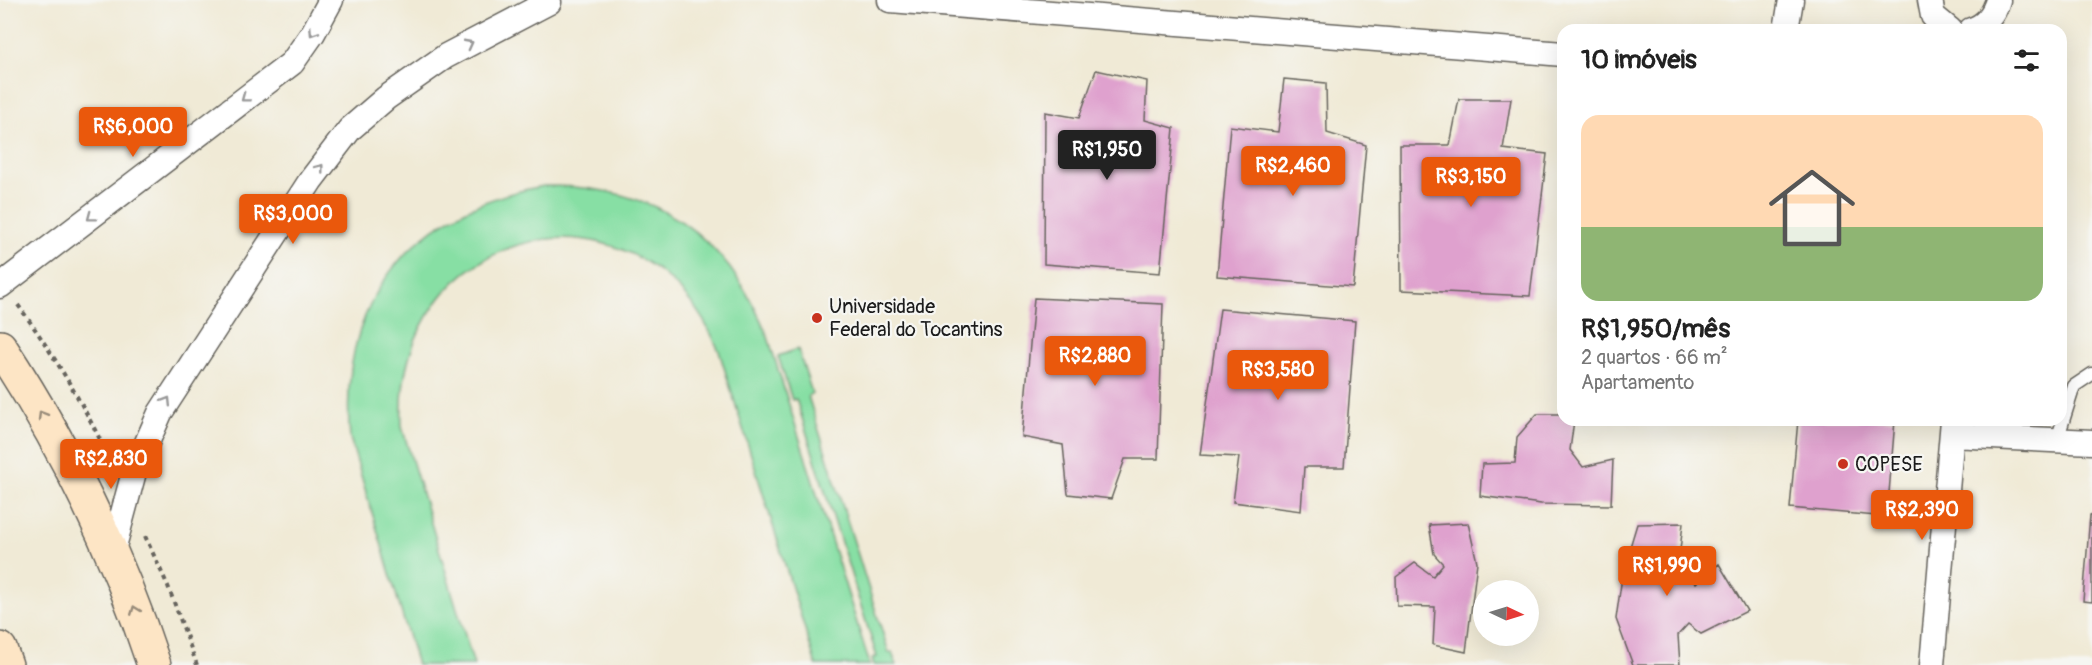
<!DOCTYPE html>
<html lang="pt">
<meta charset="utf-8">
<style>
:root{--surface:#fff;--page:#f6f6f6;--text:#222;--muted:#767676;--accent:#ea580c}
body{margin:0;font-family:Pangolin,sans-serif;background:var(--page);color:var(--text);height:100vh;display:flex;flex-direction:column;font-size:22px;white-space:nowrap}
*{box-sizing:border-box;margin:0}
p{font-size:20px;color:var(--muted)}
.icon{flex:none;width:33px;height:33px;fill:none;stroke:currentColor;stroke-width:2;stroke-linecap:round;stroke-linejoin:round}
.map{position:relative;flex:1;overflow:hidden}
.drawer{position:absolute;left:1557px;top:24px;width:510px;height:402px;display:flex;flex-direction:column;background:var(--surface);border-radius:18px;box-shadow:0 6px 24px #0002}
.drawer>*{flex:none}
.needle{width:39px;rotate:94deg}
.controls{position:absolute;left:1473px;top:580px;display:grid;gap:12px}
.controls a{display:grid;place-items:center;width:66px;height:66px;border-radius:50%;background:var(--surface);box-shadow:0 6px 24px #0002;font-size:30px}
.price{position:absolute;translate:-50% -51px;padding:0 14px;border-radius:6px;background:var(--accent);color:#fff;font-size:20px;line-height:39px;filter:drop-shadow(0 2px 3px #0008)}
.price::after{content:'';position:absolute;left:50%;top:36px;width:18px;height:14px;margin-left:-9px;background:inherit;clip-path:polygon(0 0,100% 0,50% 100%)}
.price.selected{background:#222;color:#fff}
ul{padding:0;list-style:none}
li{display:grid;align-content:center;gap:12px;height:318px;padding:0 24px}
li span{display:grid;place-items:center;height:186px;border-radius:18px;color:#555}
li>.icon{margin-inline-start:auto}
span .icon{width:108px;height:108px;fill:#fffc;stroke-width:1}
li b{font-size:26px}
h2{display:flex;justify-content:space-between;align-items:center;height:72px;padding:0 24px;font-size:26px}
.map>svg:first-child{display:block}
</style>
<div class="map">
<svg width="2092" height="665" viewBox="0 0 2092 665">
<rect width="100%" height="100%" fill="#f6f6f2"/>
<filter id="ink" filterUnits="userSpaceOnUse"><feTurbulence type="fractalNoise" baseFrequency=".0167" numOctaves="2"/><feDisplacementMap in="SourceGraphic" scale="12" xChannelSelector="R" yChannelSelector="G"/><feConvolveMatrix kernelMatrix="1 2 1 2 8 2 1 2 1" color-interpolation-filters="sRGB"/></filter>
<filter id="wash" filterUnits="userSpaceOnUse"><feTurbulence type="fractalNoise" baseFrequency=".008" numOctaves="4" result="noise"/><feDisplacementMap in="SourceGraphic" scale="24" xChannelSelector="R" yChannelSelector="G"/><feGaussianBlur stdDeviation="1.35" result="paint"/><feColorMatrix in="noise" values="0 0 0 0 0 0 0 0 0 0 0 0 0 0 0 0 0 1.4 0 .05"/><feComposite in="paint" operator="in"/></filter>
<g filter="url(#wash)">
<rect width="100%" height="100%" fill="#f0ead6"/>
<path fill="#87dfa4" stroke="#527e60" stroke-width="1.5" d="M 544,186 C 656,185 726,233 768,337 L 870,665 L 816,665 L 719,351 C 640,164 391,224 402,427 L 474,665 L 417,665 L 350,438 C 337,302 410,209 544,186 Z
M 798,349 L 812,393 L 808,396 L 889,653 L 892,652 L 896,665 L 874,665 L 872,658 L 877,657 L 796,399 L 792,400 L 778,356 Z"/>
<g id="blocks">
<path fill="#dfa1ce" d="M 1096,70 L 1147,81 L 1145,120 L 1174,128 L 1160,273 L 1044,264 L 1045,112 L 1079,118 Z
M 1284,79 L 1326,83 L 1327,133 L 1366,145 L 1353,287 L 1217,276 L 1230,126 L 1278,132 Z
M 1459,99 L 1511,99 L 1503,149 L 1547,154 L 1530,296 L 1401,290 L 1400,145 L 1450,145 Z
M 1034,298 L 1163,304 L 1158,459 L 1125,459 L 1111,499 L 1068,494 L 1063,445 L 1022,437 Z
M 1220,309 L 1355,321 L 1344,467 L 1304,467 L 1301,511 L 1233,502 L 1239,457 L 1200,455 Z
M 1537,414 L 1563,414 L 1563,420 L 1574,420 L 1570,450 L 1583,467 L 1613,460 L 1611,505 L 1541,504 L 1480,496 L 1482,464 L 1515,463 L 1517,437 Z
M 1798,420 L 1895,420 L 1887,517 L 1790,508 Z
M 2090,515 L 2092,515 L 2092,602 L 2083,601 Z
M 1468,523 L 1477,562 L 1466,652 L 1433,645 L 1435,607 L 1397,606 L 1396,577 L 1415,563 L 1433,576 L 1443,564 L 1434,554 L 1429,525 Z
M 1683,523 L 1678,569 L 1696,583 L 1719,564 L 1747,611 L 1701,634 L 1688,624 L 1678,635 L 1680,665 L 1633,665 L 1616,619 L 1623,570 L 1637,524 Z"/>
</g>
</g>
<g filter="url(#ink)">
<use href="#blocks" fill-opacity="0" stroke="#66645d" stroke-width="1.5"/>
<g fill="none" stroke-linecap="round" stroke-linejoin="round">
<defs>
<path id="lane" d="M 2057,440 L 2074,386 L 2092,374"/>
<path id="street" d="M 890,0 L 1563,54
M 1930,0 L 1933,16 L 1950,30
M 1786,30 L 1791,0
M 1971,30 C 1985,26 1994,14 1998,0
M 0,286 L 292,63 L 313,33 L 331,0
M 1952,435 L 2092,442
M 112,554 L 134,472 L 160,413 L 311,180 L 350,129 L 386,98 L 446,56 L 549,2
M 1932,665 L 1953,420"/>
<path id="secondary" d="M 0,347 C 65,446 117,552 154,665
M 0,649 L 6,665"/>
</defs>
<use href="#lane" stroke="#66645d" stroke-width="15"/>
<use href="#street" stroke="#66645d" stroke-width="27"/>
<use href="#secondary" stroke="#66645d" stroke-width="36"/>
<path stroke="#66645d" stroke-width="4" stroke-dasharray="4.5 4.5" stroke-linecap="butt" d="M 18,305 C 53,353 84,405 109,458
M 145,536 L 168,586 L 197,665"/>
<use href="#lane" stroke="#fff" stroke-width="12"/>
<use href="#street" stroke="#fff" stroke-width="24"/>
<use href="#secondary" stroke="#fde5c5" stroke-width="33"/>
</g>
<defs><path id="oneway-chevron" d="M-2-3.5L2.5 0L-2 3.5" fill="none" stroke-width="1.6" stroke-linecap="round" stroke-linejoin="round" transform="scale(1.5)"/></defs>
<g stroke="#999">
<use href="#oneway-chevron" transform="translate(313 32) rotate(123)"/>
<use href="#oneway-chevron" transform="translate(469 44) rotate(-28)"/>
<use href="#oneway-chevron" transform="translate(245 98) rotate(143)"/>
<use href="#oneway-chevron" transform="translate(320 168) rotate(-52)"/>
<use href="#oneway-chevron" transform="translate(91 217) rotate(143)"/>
<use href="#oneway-chevron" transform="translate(167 401) rotate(-58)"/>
</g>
<g stroke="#988b79">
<use href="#oneway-chevron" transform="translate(42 415) rotate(-120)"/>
<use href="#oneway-chevron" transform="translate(135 610) rotate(-111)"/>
</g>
</g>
<g fill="#c8321e" stroke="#f6f6f2" stroke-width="2">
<circle cx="817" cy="318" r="6"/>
<circle cx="1843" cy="464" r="6"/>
</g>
<g text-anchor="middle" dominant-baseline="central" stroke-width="4.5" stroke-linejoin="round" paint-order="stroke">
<g font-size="20" fill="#1c1c1c" stroke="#f6f6f2" text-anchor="start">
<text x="829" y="306">Universidade<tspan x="829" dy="23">Federal do Tocantins</tspan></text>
<text x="1855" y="464">COPESE</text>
</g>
</g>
</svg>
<div class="controls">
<a><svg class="needle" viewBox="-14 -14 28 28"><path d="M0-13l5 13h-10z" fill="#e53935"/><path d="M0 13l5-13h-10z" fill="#767676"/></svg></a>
</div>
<b class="price" style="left:133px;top:158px">R$6,000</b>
<b class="price selected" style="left:1107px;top:181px">R$1,950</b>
<b class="price" style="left:1293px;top:197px">R$2,460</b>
<b class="price" style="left:1471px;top:208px">R$3,150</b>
<b class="price" style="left:293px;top:245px">R$3,000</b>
<b class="price" style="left:1095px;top:387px">R$2,880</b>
<b class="price" style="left:1278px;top:401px">R$3,580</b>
<b class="price" style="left:111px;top:490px">R$2,830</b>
<b class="price" style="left:1922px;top:541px">R$2,390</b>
<b class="price" style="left:1667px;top:597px">R$1,990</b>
<section class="drawer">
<h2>10 imóveis<svg class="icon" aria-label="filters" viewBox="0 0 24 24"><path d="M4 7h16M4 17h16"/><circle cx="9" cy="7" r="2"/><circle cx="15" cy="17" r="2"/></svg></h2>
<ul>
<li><span style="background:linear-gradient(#ffd9b3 60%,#8fb573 0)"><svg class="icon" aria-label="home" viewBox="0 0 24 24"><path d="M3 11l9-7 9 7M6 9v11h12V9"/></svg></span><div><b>R$1,950/mês</b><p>2 quartos · 66 m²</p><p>Apartamento</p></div></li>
</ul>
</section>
</div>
